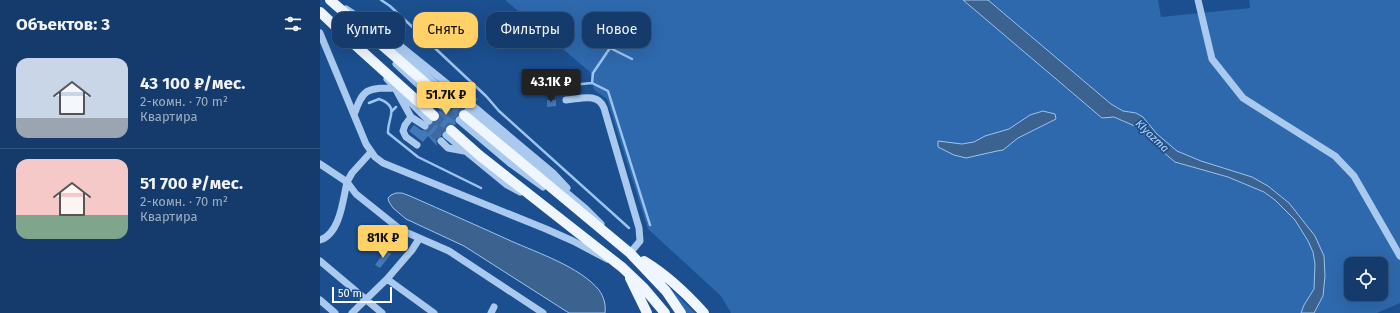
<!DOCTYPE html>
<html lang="ru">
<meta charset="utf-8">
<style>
:root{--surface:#143b6b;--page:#1d4271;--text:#f1f3f6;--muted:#9dadc1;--line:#33557e;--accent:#ffd166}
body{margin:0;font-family:"Fira Sans",sans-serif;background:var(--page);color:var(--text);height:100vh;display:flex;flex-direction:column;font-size:15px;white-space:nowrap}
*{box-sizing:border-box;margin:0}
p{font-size:13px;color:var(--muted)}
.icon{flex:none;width:22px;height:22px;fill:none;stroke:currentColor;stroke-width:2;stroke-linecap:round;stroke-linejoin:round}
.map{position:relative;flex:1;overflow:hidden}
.side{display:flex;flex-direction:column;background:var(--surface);width:320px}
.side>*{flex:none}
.hud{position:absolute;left:12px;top:12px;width:380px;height:36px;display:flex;gap:8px}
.controls{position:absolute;left:1024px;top:257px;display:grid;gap:8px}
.controls a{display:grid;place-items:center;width:44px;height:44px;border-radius:8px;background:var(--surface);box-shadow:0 4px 16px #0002,0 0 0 1px var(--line);font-size:20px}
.scale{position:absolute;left:12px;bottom:10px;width:60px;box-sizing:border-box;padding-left:4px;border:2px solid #fff;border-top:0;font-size:11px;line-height:14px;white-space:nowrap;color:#fff;-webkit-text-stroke:3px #1b4f8f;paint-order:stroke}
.price{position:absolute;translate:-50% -34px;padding:0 9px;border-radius:4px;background:var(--accent);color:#111;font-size:13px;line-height:26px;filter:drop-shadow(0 1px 2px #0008)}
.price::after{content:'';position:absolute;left:50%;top:24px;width:12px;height:9px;margin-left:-6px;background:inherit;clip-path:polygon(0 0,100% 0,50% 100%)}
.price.on{background:#222;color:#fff}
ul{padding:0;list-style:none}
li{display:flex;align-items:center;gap:12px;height:100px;padding:0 16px}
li+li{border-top:1px solid var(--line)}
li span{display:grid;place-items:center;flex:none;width:112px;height:80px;border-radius:12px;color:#555}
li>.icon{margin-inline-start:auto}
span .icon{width:48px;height:48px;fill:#fffc;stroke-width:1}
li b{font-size:17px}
h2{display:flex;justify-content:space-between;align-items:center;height:48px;padding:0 16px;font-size:17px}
.pill{padding:0 14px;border-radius:12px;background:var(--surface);box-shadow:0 4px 16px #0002,0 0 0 1px var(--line);font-size:14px;line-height:36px}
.pill.on{background:var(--accent);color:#111}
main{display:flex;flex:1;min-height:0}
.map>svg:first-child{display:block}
</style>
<main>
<section class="side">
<h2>Объектов: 3<svg class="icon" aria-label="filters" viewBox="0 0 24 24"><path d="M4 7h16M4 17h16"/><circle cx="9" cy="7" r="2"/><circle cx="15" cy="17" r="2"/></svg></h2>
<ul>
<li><span style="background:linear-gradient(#c9d6e8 75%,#9aa5b1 0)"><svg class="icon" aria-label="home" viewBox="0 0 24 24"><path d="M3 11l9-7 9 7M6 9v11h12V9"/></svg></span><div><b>43 100 ₽/мес.</b><p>2-комн. · 70 m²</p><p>Квартира</p></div></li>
<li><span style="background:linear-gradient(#f6c9c9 70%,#7fa58c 0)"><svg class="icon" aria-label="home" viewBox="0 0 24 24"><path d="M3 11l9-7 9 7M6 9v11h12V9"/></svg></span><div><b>51 700 ₽/мес.</b><p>2-комн. · 70 m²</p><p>Квартира</p></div></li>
</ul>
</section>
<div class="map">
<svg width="1080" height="313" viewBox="0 0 1080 313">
<rect width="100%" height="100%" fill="#1b4f8f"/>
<path fill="#2e69ad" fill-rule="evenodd" d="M 185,0 L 643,0 L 782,118 L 794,117 L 817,127 L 837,147 L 855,162 L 908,177 L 944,192 L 955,200 L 975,220 L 988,241 L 993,252 L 995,264 L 994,289 L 984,305 L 981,313 L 411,313 L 401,296 L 328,229 L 287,99 L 274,90 L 270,72 Z
M 668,0 L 838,0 L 841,17 L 930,8 L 929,0 L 1080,0 L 1080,303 L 1057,313 L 994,313 L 1003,296 L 1005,276 L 969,203 L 881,161 L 857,151 L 837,134 L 823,117 L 816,113 L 803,111 L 791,104 ZM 1031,264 L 1061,264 L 1061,294 L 1031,294 Z
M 348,286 L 375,313 L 366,313 Z"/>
<path fill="#3c6290" stroke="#9cc4f0" d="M 643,0 L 668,0 L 791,104 L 803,111 L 816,113 L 823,117 L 837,134 L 857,151 L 881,161 L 932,177 L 948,186 L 969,203 L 995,236 L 1004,256 L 1005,276 L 1003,296 L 994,313 L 981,313 L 984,305 L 994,289 L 995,264 L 993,252 L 988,241 L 975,220 L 955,200 L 944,192 L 908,177 L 855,162 L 837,147 L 817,127 L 794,117 L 782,118 Z
M 723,111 L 735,114 L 736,119 L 698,138 L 683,150 L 677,151 L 646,158 L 634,155 L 618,147 L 618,141 L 642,144 L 654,142 L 665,136 L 689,129 L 710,115 Z
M 76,193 L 82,193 L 90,196 C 124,211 158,226 191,241 C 218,253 260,267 279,290 C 284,297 286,305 285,313 L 249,313 L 144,246 L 86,219 L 73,208 L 69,202 L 68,198 L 71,195 Z"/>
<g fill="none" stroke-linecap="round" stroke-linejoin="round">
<path stroke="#9cc4f0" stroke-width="2.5" d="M 61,0 L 70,6 L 166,96 L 179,111 L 309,228
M 272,83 L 273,73 L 290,48 L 312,59
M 210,89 L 272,83 L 288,91 L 330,225
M 49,103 L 59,99 C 81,107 67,118 68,133 L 98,157 L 161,188
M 72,111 L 76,107"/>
</g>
<path fill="#4478b7" d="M 140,84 L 158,99 L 156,102 L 150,100 L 147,105 L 139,111 L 138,115 L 134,119 L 136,124 L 135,125 L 129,124 L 126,126 L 125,130 L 122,132 L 121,136 L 116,139 L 117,146 L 108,136 L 103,142 L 89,131 L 94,125 L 101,130 L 107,131 L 114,122 L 119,121 L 120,114 L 118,111 L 123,111 L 126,107 L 131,105 L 135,95 L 139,93 L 140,91 L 138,86 Z
M 227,100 L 236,100 L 236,106 L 227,107 Z
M 66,250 L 71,254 L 60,268 L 55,265 Z"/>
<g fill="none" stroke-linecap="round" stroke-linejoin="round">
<path stroke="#3d69a0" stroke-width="7" stroke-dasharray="7 3.5" stroke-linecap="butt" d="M 135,90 L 152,105
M 130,96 L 148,110
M 121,106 L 139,120
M 109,121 L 126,135
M 105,126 L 121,141"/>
<path stroke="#3d69a0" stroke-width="10" stroke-dasharray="10 5" stroke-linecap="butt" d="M 126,101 L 132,105 L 144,115
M 114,116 L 131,130"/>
<path stroke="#a9c9ee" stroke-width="7" d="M 878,0 L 892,59 L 923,98 L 1015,156 L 1034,176 L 1080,256
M 26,9 L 73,40 L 135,90
M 52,30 L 130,96
M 0,33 L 46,144 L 55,157 L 63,163 L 226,229 L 253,241 L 287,259
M 76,64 L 121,106
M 67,79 L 109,121
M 246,100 C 260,99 278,92 284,108 L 319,228 L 320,241 L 310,253 L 307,250
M 152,105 L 233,173 L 247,188
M 148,110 L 266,209 L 281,224
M 34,115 C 43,88 47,88 75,88 L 91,117 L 105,126
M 91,117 L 85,125 L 83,131 L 86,137 L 97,145
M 139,120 L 191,164 L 223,187
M 126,135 L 187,185 L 200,192
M 121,141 L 128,148 L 144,151
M 51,152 L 32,173 L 27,182 L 36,194 L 81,230 L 129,251 L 223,313
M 0,164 L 27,182 C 23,200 20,234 0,240
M 0,261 L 62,313
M 67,279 L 114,313
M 0,300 L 15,313
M 32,313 L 67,279 L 92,250 L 99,239
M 171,313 L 174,307"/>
<path stroke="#f0f6ff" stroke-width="10" d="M 10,0 L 126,101
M 0,12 L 34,44 L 114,116
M 144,115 L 310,253 L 346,291 L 361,313
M 131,130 L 159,155 L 303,268 L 323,287 L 345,313
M 324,261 C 347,275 366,293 384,313
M 310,278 L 327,313"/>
</g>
<g text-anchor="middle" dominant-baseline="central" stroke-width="3.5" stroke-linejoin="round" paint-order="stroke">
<g font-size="11" font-style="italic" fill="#b5d3f5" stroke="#1b4f8f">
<text transform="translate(832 136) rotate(44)">Klyazma</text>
</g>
</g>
</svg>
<div class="controls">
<a><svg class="icon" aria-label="locate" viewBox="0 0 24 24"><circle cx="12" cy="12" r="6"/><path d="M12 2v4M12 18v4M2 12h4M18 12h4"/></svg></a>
</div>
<div class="scale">50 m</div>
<b class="price on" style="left:231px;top:103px">43.1K ₽</b>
<b class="price" style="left:126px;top:116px">51.7K ₽</b>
<b class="price" style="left:63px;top:259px">81K ₽</b>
<div class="hud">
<a class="pill">Купить</a>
<a class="pill on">Снять</a>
<a class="pill">Фильтры</a>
<a class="pill">Новое</a>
</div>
</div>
</main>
